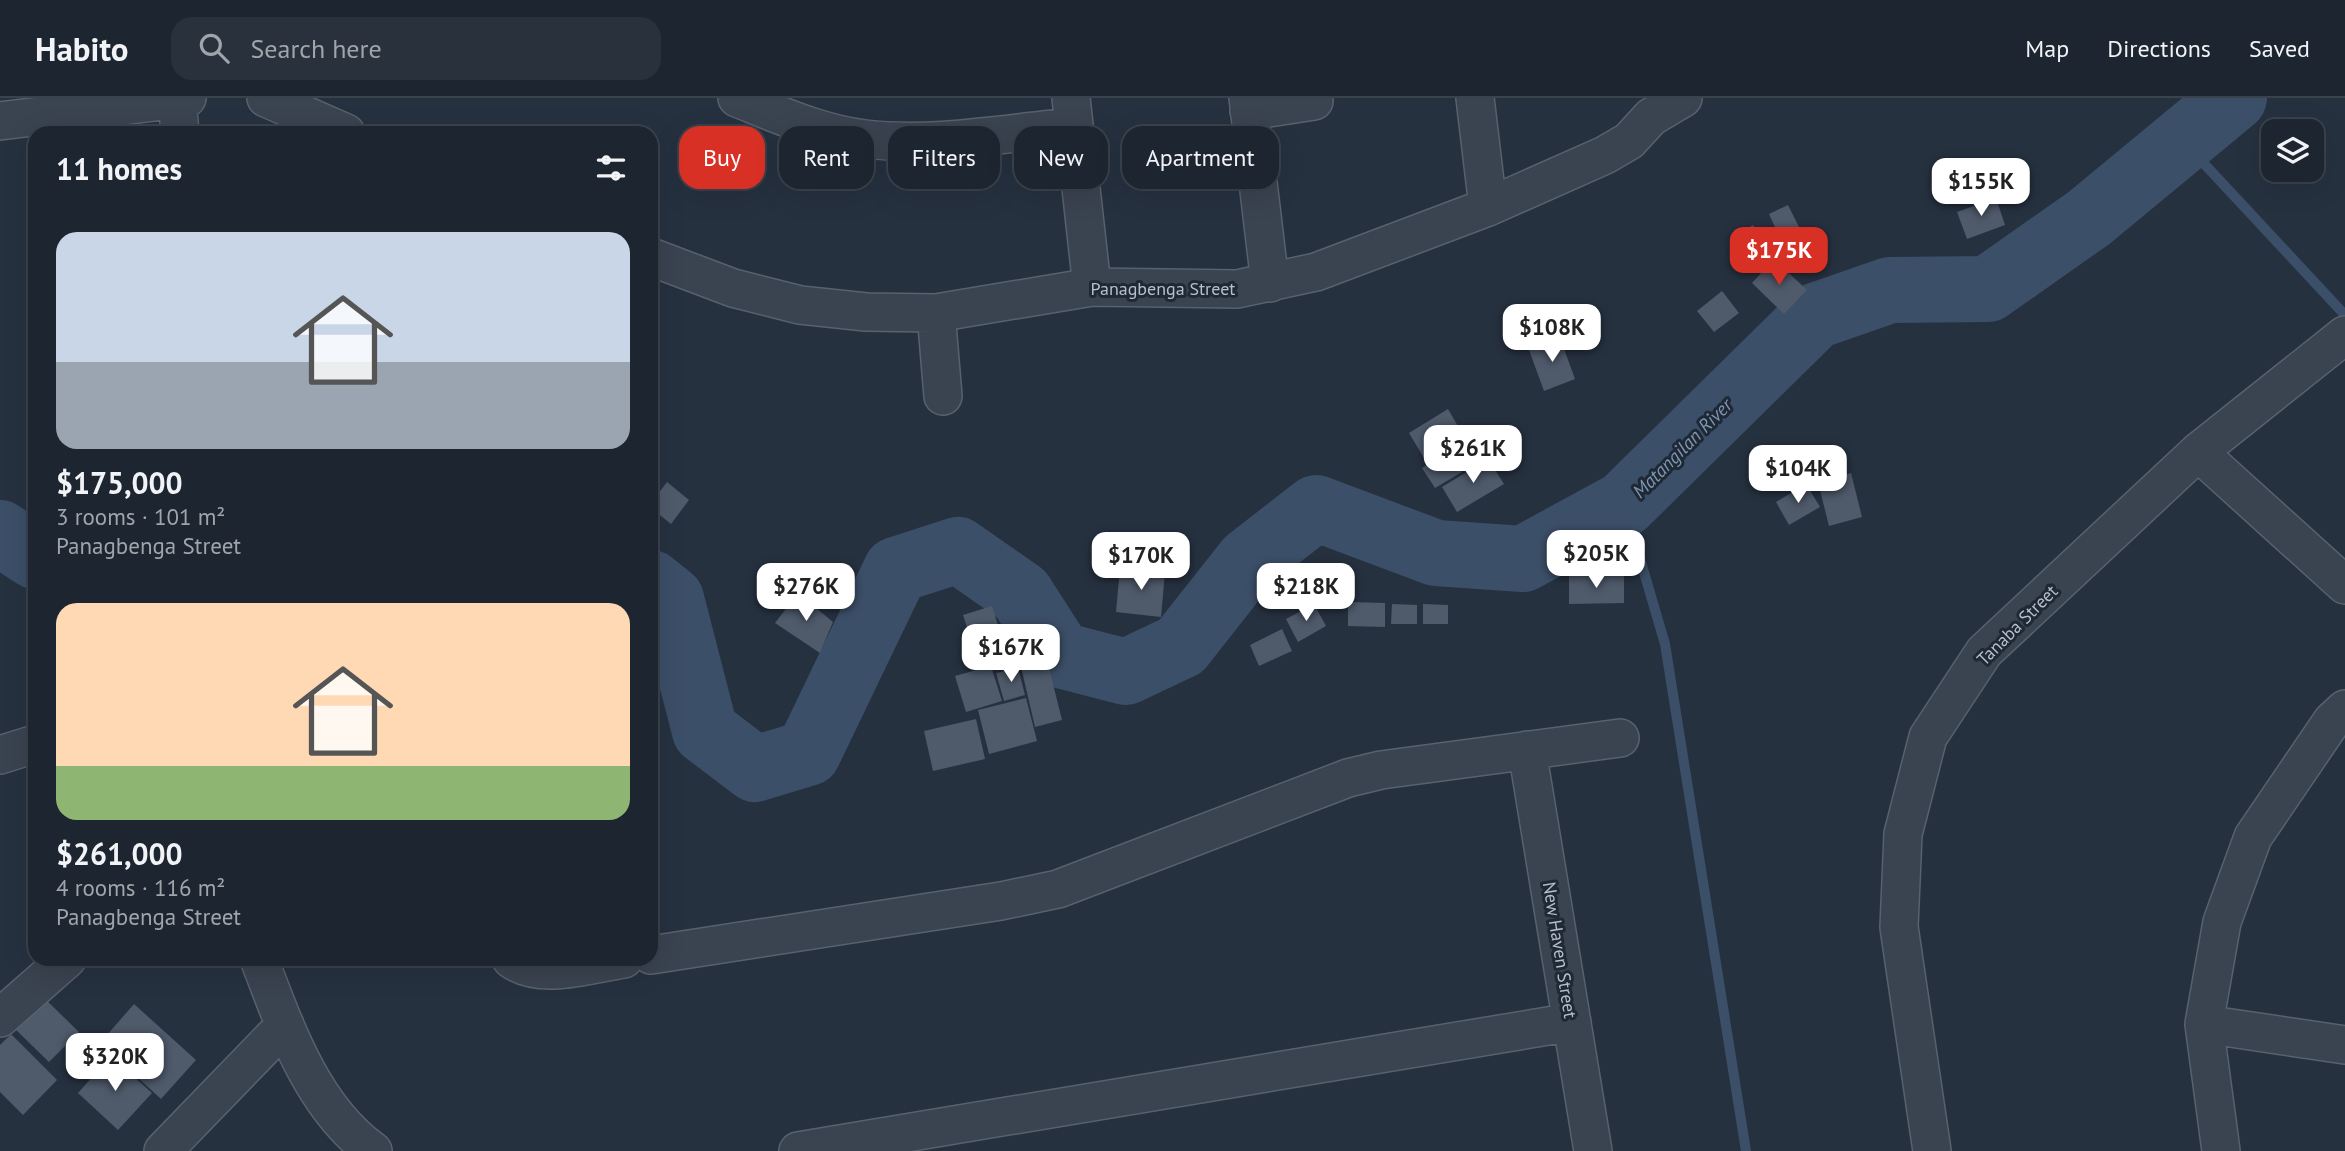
<!DOCTYPE html>
<meta charset="utf-8">
<style>
:root{--surface:#1c2530;--page:#29313c;--text:#f1f3f6;--muted:#a0a5ab;--line:#3a424c;--accent:#d93025}
body{margin:0;font-family:"PT Sans",sans-serif;background:var(--page);color:var(--text);height:100vh;display:flex;flex-direction:column;font-size:26px;white-space:nowrap}
*{box-sizing:border-box;margin:0}
p{font-size:23px;color:var(--muted)}
.icon{flex:none;width:38px;height:38px;fill:none;stroke:currentColor;stroke-width:2;stroke-linecap:round;stroke-linejoin:round}
.map{position:relative;flex:1;overflow:hidden}
.panel{position:absolute;left:28px;top:28px;width:630px;height:840px;display:flex;flex-direction:column;background:var(--surface);border-radius:21px;box-shadow:0 7px 28px #0002,0 0 0 2px var(--line)}
.panel>*{flex:none}
.guide{position:absolute;left:679px;top:28px;width:665px;height:63px;display:flex;gap:14px}
.controls{position:absolute;left:2261px;top:21px;display:grid;gap:14px}
.controls a{display:grid;place-items:center;width:63px;height:63px;border-radius:14px;background:var(--surface);box-shadow:0 7px 28px #0002,0 0 0 2px var(--line);font-size:35px}
.price{position:absolute;translate:-50% -60px;padding:0 16px;border-radius:14px;background:#fff;color:#222;font-size:23px;line-height:46px;filter:drop-shadow(0 2px 4px #0008)}
.price::after{content:'';position:absolute;left:50%;top:42px;width:21px;height:16px;margin-left:-10px;background:inherit;clip-path:polygon(0 0,100% 0,50% 100%)}
.price.selected{background:var(--accent);color:#fff}
ul{padding:0;list-style:none}
li{display:grid;align-content:center;gap:14px;height:371px;padding:0 28px}
li span{display:grid;place-items:center;height:217px;border-radius:21px;color:#555}
li>.icon{margin-inline-start:auto}
span .icon{width:126px;height:126px;fill:#fffc;stroke-width:1}
li b{font-size:30px}
h2{display:flex;justify-content:space-between;align-items:center;height:84px;padding:0 28px;font-size:30px}
.pill{padding:0 24px;border-radius:21px;background:var(--surface);box-shadow:0 7px 28px #0002,0 0 0 2px var(--line);font-size:24px;line-height:63px}
.pill.selected{background:var(--accent);color:#fff}
header{display:flex;align-items:center;gap:42px;box-sizing:border-box;height:98px;padding:0 35px;background:var(--surface);border-bottom:2px solid var(--line)}
header strong{font-size:33px}
nav{display:flex;gap:38px;margin-inline-start:auto;font-size:24px}
.search{width:490px;height:63px;background:var(--page);display:flex;align-items:center;gap:18px;box-sizing:border-box;padding:0 24px;border-radius:21px;color:var(--muted);font-size:26px}
.map>svg:first-child{display:block}
</style>
<header>
<strong>Habito</strong>
<div class="search"><svg class="icon" aria-label="search" viewBox="0 0 24 24"><circle cx="10" cy="10" r="6"/><path d="M15 15l6 6"/></svg>Search here</div>
<nav><a>Map</a><a>Directions</a><a>Saved</a></nav>
</header>
<div class="map">
<svg width="2345" height="1053" viewBox="0 0 2345 1053">
<rect width="100%" height="100%" fill="#263140"/>
<g fill="none" stroke-linecap="round" stroke-linejoin="round">
<path stroke="#3c4f68" stroke-width="10" d="M 2182,42 L 2345,217
M 1624,406 L 1665,546 L 1746,1053"/>
<path stroke="#3c4f68" stroke-width="66" d="M 0,435 L 35,458
M 651,485 L 671,501 L 705,633 L 755,671 L 808,655 L 896,472 L 958,452 L 1021,496 L 1060,557 L 1126,574 L 1181,548 L 1248,463 L 1316,410 L 1436,455 L 1523,461 L 1624,406 L 1815,218 L 1890,192 L 1988,191 L 2089,120 L 2234,0"/>
</g>
<path fill="#4f5a6b" d="M 1996,100 L 2005,127 L 1967,141 L 1957,114 Z
M 1788,107 L 1799,129 L 1779,138 L 1769,116 Z
M 1753,127 L 1767,147 L 1744,163 L 1730,142 Z
M 1774,161 L 1807,192 L 1784,216 L 1752,185 Z
M 1722,193 L 1739,215 L 1714,234 L 1697,213 Z
M 1560,240 L 1575,281 L 1544,293 L 1529,252 Z
M 1448,311 L 1463,337 L 1424,360 L 1409,335 Z
M 1449,353 L 1462,374 L 1435,390 L 1422,370 Z
M 1488,361 L 1504,386 L 1457,414 L 1442,389 Z
M 1851,375 L 1862,419 L 1829,428 L 1818,384 Z
M 667,384 L 689,402 L 671,426 L 651,410 L 651,405 Z
M 1806,386 L 1820,409 L 1789,427 L 1776,404 Z
M 1124,435 L 1184,439 L 1181,472 L 1121,468 Z
M 1120,470 L 1165,474 L 1161,519 L 1116,514 Z
M 1569,478 L 1624,478 L 1624,505 L 1569,506 Z
M 798,495 L 833,524 L 820,555 L 775,525 Z
M 1348,504 L 1385,505 L 1385,529 L 1348,528 Z
M 1314,506 L 1326,528 L 1298,544 L 1286,521 Z
M 1392,506 L 1417,507 L 1417,526 L 1391,526 Z
M 1423,506 L 1448,507 L 1448,526 L 1423,526 Z
M 992,508 L 1001,537 L 992,541 L 998,561 L 971,570 L 964,551 L 973,548 L 963,517 Z
M 1282,531 L 1292,553 L 1259,568 L 1250,547 Z
M 1047,562 L 1062,622 L 1035,629 L 1021,569 Z
M 991,568 L 1002,603 L 966,614 L 955,578 Z
M 1018,570 L 1025,597 L 1004,603 L 996,575 Z
M 1026,600 L 1037,643 L 989,656 L 978,612 Z
M 976,621 L 985,661 L 933,673 L 924,633 Z
M 42,898 L 79,934 L 49,964 L 13,929 Z
M 134,906 L 196,962 L 161,1001 L 100,945 Z
M 11,936 L 57,982 L 23,1017 L 0,994 L 0,947 Z
M 111,958 L 152,995 L 118,1032 L 78,995 Z"/>
<g fill="none" stroke-linecap="round" stroke-linejoin="round">
<defs>
<path id="minor" d="M 266,0 L 346,35
M 737,0 C 777,16 821,36 865,41 C 934,49 1005,35 1074,29
M 1071,0 L 1092,189
M 1248,0 L 1270,185
M 1475,0 L 1488,109
M 177,1 L 180,35
M 1249,13 L 1314,3
M 0,23 L 187,0
M 651,159 L 733,190 L 800,207 L 866,214 L 936,215 L 1092,189 L 1237,191 L 1316,174 L 1488,109 L 1605,57 L 1629,43 L 1651,19 L 1683,0
M 936,215 L 943,298
M 2198,354 L 2345,487
M 1527,652 L 1593,1053
M 0,657 L 35,646
M 651,857 L 1001,803 L 1058,791 L 1348,680 L 1381,672 L 1620,640
M 259,861 C 285,929 312,1009 373,1053
M 511,861 C 540,883 591,866 624,861
M 0,920 L 67,861
M 2204,926 L 2345,947
M 163,1053 L 285,927
M 798,1053 L 1572,924
M 1932,1053 L 1899,829 L 1903,736 L 1928,639 L 1984,554 L 2198,354 L 2345,237
M 2221,1053 L 2204,926 L 2222,824 L 2253,739 L 2332,623 L 2345,611"/>
</defs>
<use href="#minor" stroke="#58616d" stroke-width="40"/>
<use href="#minor" stroke="#3a4350" stroke-width="37"/>
</g>
<g text-anchor="middle" dominant-baseline="central" stroke-width="6" stroke-linejoin="round" paint-order="stroke">
<g font-size="18" fill="#b7bfca" stroke="#1f2835">
<text x="1163" y="190">Panagbenga Street</text>
<text transform="translate(2017 527) rotate(-45)">Tanaba Street</text>
<text transform="translate(1560 852) rotate(81)">New Haven Street</text>
</g>
<g font-size="19" font-style="italic" fill="#7f95b1" stroke="#1f2835">
<text transform="translate(1682 350) rotate(-45)">Matangilan River</text>
</g>
</g>
</svg>
<div class="controls">
<a><svg class="icon" aria-label="layers" viewBox="0 0 24 24"><path d="M12 4l9 5-9 5-9-5zM3 14l9 5 9-5"/></svg></a>
</div>
<b class="price" style="left:1981px;top:120px">$155K</b>
<b class="price selected" style="left:1779px;top:189px">$175K</b>
<b class="price" style="left:1552px;top:266px">$108K</b>
<b class="price" style="left:1473px;top:387px">$261K</b>
<b class="price" style="left:1798px;top:407px">$104K</b>
<b class="price" style="left:1596px;top:492px">$205K</b>
<b class="price" style="left:1141px;top:494px">$170K</b>
<b class="price" style="left:806px;top:525px">$276K</b>
<b class="price" style="left:1306px;top:525px">$218K</b>
<b class="price" style="left:1011px;top:586px">$167K</b>
<b class="price" style="left:115px;top:995px">$320K</b>
<div class="guide">
<a class="pill selected">Buy</a>
<a class="pill">Rent</a>
<a class="pill">Filters</a>
<a class="pill">New</a>
<a class="pill">Apartment</a>
</div>
<section class="panel">
<h2>11 homes<svg class="icon" aria-label="filters" viewBox="0 0 24 24"><path d="M4 7h16M4 17h16"/><circle cx="9" cy="7" r="2"/><circle cx="15" cy="17" r="2"/></svg></h2>
<ul>
<li><span style="background:linear-gradient(#c9d6e8 60%,#9aa5b1 0)"><svg class="icon" aria-label="home" viewBox="0 0 24 24"><path d="M3 11l9-7 9 7M6 9v11h12V9"/></svg></span><div><b>$175,000</b><p>3 rooms · 101 m²</p><p>Panagbenga Street</p></div></li>
<li><span style="background:linear-gradient(#ffd9b3 75%,#8fb573 0)"><svg class="icon" aria-label="home" viewBox="0 0 24 24"><path d="M3 11l9-7 9 7M6 9v11h12V9"/></svg></span><div><b>$261,000</b><p>4 rooms · 116 m²</p><p>Panagbenga Street</p></div></li>
</ul>
</section>
</div>
